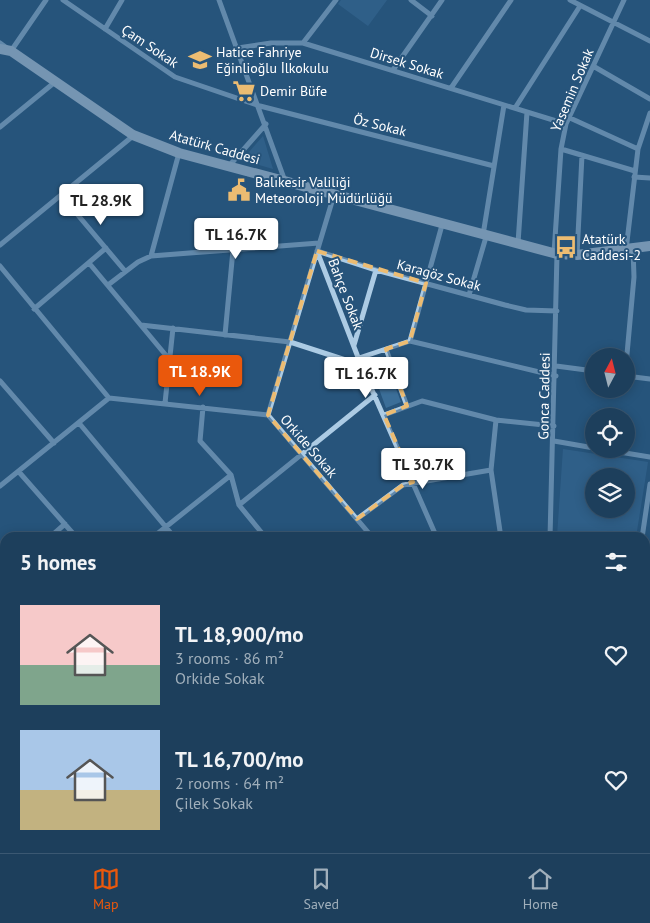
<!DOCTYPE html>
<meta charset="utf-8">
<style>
:root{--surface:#1d3f5c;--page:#2a4a65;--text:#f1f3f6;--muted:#a0afbb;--line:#3b5872;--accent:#ea580c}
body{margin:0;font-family:"PT Sans",sans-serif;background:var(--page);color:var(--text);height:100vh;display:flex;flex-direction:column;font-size:19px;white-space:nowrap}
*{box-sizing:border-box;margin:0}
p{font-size:16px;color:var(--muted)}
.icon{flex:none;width:28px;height:28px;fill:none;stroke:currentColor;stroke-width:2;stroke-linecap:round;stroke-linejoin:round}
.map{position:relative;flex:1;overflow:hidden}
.details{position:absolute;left:0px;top:532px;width:650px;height:321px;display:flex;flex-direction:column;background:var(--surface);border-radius:15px 15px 0 0;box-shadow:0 2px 12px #0003,0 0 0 1px var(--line)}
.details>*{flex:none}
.needle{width:32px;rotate:7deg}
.fabs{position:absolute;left:585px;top:348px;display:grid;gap:10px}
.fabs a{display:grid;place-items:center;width:50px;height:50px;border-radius:50%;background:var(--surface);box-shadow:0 2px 12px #0003,0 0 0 1px var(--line);font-size:25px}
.price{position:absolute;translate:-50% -42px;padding:0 11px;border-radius:5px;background:#fff;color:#222;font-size:16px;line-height:32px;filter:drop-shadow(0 1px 2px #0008)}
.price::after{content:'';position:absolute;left:50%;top:30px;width:15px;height:11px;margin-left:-8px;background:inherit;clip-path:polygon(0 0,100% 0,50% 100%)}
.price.active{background:var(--accent);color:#fff}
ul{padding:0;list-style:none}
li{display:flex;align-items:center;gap:15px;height:125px;padding:0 20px}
li span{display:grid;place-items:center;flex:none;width:140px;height:100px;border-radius:0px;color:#555}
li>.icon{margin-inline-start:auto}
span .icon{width:60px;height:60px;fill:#fffc;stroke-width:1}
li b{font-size:21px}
h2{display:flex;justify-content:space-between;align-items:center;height:60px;padding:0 20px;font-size:21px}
.menu{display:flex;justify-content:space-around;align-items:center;height:70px;border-top:1px solid var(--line);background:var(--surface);font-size:14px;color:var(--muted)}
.menu a{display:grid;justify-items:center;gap:2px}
.menu .active{color:var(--accent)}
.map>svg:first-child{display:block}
</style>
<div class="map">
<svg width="650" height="853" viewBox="0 0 650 853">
<rect width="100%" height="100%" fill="#27547b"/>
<path fill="#3b6e98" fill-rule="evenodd" d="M 341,0 L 387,0 L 368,26 L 338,4 Z
M 263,136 L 273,169 L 242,160 Z
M 386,362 L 401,402 L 386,408 L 371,367 Z
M 563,449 L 648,462 L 636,537 L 557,537 ZM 594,476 L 626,476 L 626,509 L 594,509 Z"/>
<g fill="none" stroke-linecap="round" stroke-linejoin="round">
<path stroke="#accbe4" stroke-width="5" d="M 63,0 L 175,77 L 260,106 L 494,166
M 219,0 L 285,181
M 411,0 L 432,16
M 570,0 L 650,41
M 105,29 L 122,0
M 0,43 L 11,51 L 46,0
M 303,43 L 336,0
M 238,48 L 271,43 L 303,43 L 566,124
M 593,66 L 650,99
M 393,70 L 442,0
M 451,88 L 511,0
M 515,108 L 580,6
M 570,118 L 638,149
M 0,127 L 55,82
M 561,149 L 635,171
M 229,166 L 266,124
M 634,177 L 650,178
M 61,195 L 125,271
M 483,235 L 504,105
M 518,243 L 527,112
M 0,245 L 133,136
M 626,250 L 638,149 L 650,113
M 317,251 L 361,365 L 437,538
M 317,251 L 376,270 L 505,305 L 526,310 L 557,311
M 554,253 L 561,149 L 566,124 L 624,0
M 577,255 L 582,155
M 151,256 L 179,153
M 89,263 L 169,359
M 0,266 L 109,398
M 108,285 L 138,262 L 151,256 L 319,243
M 469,295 L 486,237
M 34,309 L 106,248
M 141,325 L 290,342 L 361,365
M 225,335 L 233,250
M 410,341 L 442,225
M 354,345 L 376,270
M 386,349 L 407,406
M 359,358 L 410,341 L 556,376
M 626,365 L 634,277 L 633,249
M 556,366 L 594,371
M 626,376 L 650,379
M 0,381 L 54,443
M 165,403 L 173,328
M 203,407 L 200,441 L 231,475 L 239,505 L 266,538
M 268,415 L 334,195
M 384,415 L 422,401 L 496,420 L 554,426
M 496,420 L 491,470 L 501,538
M 79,423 L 175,538
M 554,441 L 594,448
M 601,449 L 650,457
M 19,472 L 77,538
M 0,486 L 109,398 L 268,415 L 373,538
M 239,505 L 375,395
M 357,519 L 403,485 L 491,470
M 49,538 L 65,524
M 152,538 L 231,475
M 550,538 L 557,254
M 642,538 L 650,484
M 645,555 L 650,556
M 0,577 L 5,573
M 0,583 L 5,590
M 647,678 L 650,681
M 645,715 L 650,712
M 0,767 L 5,763
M 232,849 L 236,853
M 480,849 L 483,853
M 589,849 L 591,853
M 55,853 L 60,849
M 244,853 L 249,849
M 512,853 L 520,849"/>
<path stroke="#d4e5f4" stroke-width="10" d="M 0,49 L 11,51 L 133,135 L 179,153 L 557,254 L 577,255 L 650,246
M 0,707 L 5,713
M 120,849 L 124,853"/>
</g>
<path d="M0 0H650V853H0ZM 317,251 L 426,283 L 410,341 L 386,349 L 407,406 L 384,415 L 413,482 L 403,485 L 357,519 L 268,415 Z" fill="#27547b" fill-opacity=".55" fill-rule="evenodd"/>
<path fill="none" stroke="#ecbc72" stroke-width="4" stroke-dasharray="10 6" stroke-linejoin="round" d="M 317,251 L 426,283 L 410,341 L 386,349 L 407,406 L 384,415 L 413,482 L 403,485 L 357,519 L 268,415 Z"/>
<defs>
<symbol id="school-bare" viewBox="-9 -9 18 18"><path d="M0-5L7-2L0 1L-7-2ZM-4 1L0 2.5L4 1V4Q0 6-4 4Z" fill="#ecbc72" stroke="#27547b" stroke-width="2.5" paint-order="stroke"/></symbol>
<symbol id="supermarket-bare" viewBox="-9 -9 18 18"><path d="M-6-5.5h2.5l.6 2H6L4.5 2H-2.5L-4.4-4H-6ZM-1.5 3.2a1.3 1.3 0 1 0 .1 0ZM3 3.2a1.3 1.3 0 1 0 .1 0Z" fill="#ecbc72" stroke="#27547b" stroke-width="2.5" paint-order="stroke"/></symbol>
<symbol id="civic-bare" viewBox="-9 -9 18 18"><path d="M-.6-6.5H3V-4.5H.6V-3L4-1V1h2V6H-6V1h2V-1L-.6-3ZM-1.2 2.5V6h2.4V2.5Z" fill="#ecbc72" stroke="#27547b" stroke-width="2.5" paint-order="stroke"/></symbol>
<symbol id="bus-bare" viewBox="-9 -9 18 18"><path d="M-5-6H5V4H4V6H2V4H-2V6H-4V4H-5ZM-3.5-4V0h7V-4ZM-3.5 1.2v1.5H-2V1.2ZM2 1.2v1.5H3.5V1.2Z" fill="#ecbc72" stroke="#27547b" stroke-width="2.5" paint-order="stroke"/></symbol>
</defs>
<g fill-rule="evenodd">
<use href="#school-bare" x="184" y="44" width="32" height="32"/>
<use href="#supermarket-bare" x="228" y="75" width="32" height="32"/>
<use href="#civic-bare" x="223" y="174" width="32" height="32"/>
<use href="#bus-bare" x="550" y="231" width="32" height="32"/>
</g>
<g text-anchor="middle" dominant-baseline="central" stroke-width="4" stroke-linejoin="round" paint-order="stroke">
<g font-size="14" fill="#fff" stroke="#27547b">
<text transform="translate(150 46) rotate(34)">Çam Sokak</text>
<text transform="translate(407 63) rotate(17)">Dirsek Sokak</text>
<text transform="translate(572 90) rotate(-67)">Yasemin Sokak</text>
<text transform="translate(380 125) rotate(14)">Öz Sokak</text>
<text transform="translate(215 147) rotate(16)">Atatürk Caddesi</text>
<text transform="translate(439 275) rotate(15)">Karagöz Sokak</text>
<text transform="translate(346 294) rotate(69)">Bahçe Sokak</text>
<text transform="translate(544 396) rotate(-89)">Gonca Caddesi</text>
<text transform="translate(309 446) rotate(49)">Orkide Sokak</text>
</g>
<g font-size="14" fill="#fff" stroke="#27547b" text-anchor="start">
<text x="216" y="52">Hatice Fahriye<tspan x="216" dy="16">Eğinlioğlu İlkokulu</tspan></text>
<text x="260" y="91">Demir Büfe</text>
<text x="255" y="182">Balıkesir Valiliği<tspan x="255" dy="16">Meteoroloji Müdürlüğü</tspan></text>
<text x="582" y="239">Atatürk<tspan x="582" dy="16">Caddesi-2</tspan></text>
</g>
</g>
</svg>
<div class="fabs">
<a><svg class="needle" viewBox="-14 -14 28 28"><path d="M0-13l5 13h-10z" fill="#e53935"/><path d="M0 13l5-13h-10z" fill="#a0afbb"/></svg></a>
<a><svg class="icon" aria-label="locate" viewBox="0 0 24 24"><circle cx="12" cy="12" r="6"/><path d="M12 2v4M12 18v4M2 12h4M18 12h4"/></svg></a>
<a><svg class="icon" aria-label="layers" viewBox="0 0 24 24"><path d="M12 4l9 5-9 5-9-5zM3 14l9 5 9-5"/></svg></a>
</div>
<b class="price" style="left:101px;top:226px">TL 28.9K</b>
<b class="price" style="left:236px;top:260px">TL 16.7K</b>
<b class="price active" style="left:200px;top:397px">TL 18.9K</b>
<b class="price" style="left:366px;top:399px">TL 16.7K</b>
<b class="price" style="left:423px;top:490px">TL 30.7K</b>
<section class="details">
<h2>5 homes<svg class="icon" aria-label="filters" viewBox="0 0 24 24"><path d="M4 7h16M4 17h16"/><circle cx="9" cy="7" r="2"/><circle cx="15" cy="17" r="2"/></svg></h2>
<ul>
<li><span style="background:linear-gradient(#f6c9c9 60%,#7fa58c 0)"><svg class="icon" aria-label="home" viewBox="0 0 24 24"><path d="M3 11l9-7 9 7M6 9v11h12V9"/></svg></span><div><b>TL 18,900/mo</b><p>3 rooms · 86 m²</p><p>Orkide Sokak</p></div><svg class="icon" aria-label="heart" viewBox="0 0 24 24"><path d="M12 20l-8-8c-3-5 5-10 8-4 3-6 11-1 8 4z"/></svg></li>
<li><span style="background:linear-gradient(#a9c7e8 60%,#c2b280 0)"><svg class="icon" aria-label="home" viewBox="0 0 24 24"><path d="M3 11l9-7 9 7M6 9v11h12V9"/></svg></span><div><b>TL 16,700/mo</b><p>2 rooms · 64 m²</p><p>Çilek Sokak</p></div><svg class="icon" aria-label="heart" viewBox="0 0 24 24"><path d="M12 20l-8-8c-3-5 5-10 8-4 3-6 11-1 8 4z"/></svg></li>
</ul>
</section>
</div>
<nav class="menu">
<a class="active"><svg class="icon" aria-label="map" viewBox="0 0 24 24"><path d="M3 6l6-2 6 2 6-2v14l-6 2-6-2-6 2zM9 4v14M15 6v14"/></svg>Map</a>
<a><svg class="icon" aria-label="saved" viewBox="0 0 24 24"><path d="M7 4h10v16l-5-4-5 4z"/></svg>Saved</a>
<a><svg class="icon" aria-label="home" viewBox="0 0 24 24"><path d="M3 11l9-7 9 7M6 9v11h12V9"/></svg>Home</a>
</nav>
